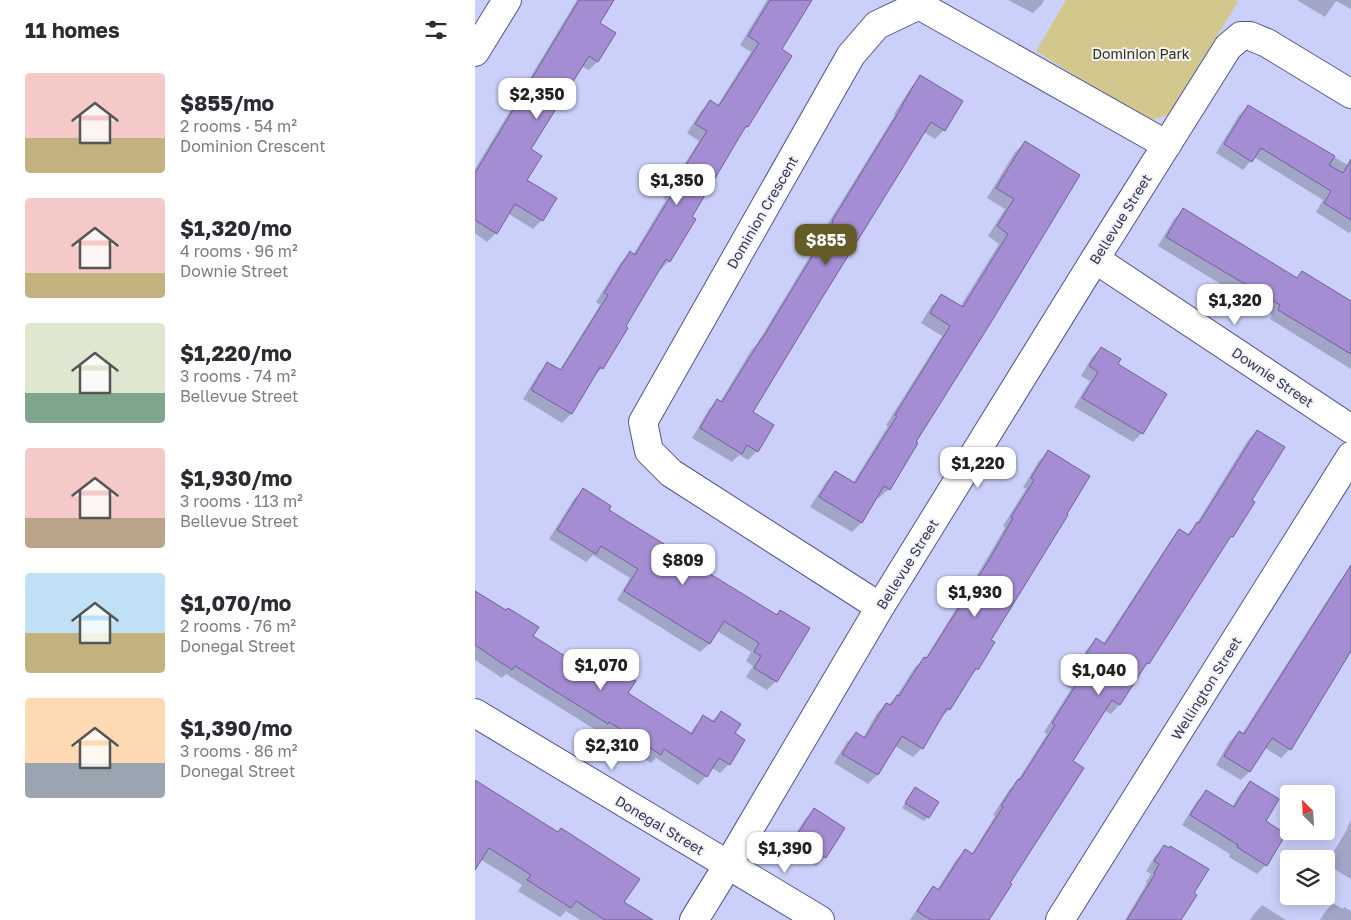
<!DOCTYPE html>
<meta charset="utf-8">
<style>
:root{--surface:#fff;--page:#f7f7f7;--text:#2b2b33;--muted:#7c7c81;--accent:#655b28}
body{margin:0;font-family:"Golos Text",sans-serif;background:var(--page);color:var(--text);height:100vh;display:flex;flex-direction:column;font-size:19px;white-space:nowrap}
*{box-sizing:border-box;margin:0}
p{font-size:16px;color:var(--muted)}
.icon{flex:none;width:28px;height:28px;fill:none;stroke:currentColor;stroke-width:2;stroke-linecap:round;stroke-linejoin:round}
.map{position:relative;flex:1;overflow:hidden}
.drawer{display:flex;flex-direction:column;background:var(--surface);width:475px}
.drawer>*{flex:none}
.needle{width:32px;rotate:336deg}
.controls{position:absolute;left:805px;top:785px;display:grid;gap:10px}
.controls a{display:grid;place-items:center;width:55px;height:55px;border-radius:5px;background:var(--surface);box-shadow:0 2px 12px #0003;font-size:25px}
.price{position:absolute;translate:-50% -42px;padding:0 11px;border-radius:10px;background:#fff;color:#222;font-size:16px;line-height:32px;filter:drop-shadow(0 1px 2px #0008)}
.price::after{content:'';position:absolute;left:50%;top:30px;width:15px;height:11px;margin-left:-8px;background:inherit;clip-path:polygon(0 0,100% 0,50% 100%)}
.price.on{background:var(--accent);color:#fff}
ul{padding:0;list-style:none}
li{display:flex;align-items:center;gap:15px;height:125px;padding:0 25px}
li span{display:grid;place-items:center;flex:none;width:140px;height:100px;border-radius:5px;color:#555}
li>.icon{margin-inline-start:auto}
span .icon{width:60px;height:60px;fill:#fffc;stroke-width:1}
li b{font-size:21px}
h2{display:flex;justify-content:space-between;align-items:center;height:60px;padding:0 25px;font-size:21px}
main{display:flex;flex:1;min-height:0}
.map>svg:first-child{display:block}
</style>
<main>
<section class="drawer">
<h2>11 homes<svg class="icon" aria-label="filters" viewBox="0 0 24 24"><path d="M4 7h16M4 17h16"/><circle cx="9" cy="7" r="2"/><circle cx="15" cy="17" r="2"/></svg></h2>
<ul>
<li><span style="background:linear-gradient(#f6c9c9 65%,#c2b280 0)"><svg class="icon" aria-label="home" viewBox="0 0 24 24"><path d="M3 11l9-7 9 7M6 9v11h12V9"/></svg></span><div><b>$855/mo</b><p>2 rooms · 54 m²</p><p>Dominion Crescent</p></div></li>
<li><span style="background:linear-gradient(#f6c9c9 75%,#c2b280 0)"><svg class="icon" aria-label="home" viewBox="0 0 24 24"><path d="M3 11l9-7 9 7M6 9v11h12V9"/></svg></span><div><b>$1,320/mo</b><p>4 rooms · 96 m²</p><p>Downie Street</p></div></li>
<li><span style="background:linear-gradient(#dfe7d0 70%,#7fa58c 0)"><svg class="icon" aria-label="home" viewBox="0 0 24 24"><path d="M3 11l9-7 9 7M6 9v11h12V9"/></svg></span><div><b>$1,220/mo</b><p>3 rooms · 74 m²</p><p>Bellevue Street</p></div></li>
<li><span style="background:linear-gradient(#f6c9c9 70%,#b9a48a 0)"><svg class="icon" aria-label="home" viewBox="0 0 24 24"><path d="M3 11l9-7 9 7M6 9v11h12V9"/></svg></span><div><b>$1,930/mo</b><p>3 rooms · 113 m²</p><p>Bellevue Street</p></div></li>
<li><span style="background:linear-gradient(#bfe0f5 60%,#c2b280 0)"><svg class="icon" aria-label="home" viewBox="0 0 24 24"><path d="M3 11l9-7 9 7M6 9v11h12V9"/></svg></span><div><b>$1,070/mo</b><p>2 rooms · 76 m²</p><p>Donegal Street</p></div></li>
<li><span style="background:linear-gradient(#ffd9b3 65%,#9aa5b1 0)"><svg class="icon" aria-label="home" viewBox="0 0 24 24"><path d="M3 11l9-7 9 7M6 9v11h12V9"/></svg></span><div><b>$1,390/mo</b><p>3 rooms · 86 m²</p><p>Donegal Street</p></div></li>
</ul>
</section>
<div class="map">
<svg width="876" height="920" viewBox="0 0 876 920">
<rect width="100%" height="100%" fill="#cad0f9"/>
<path fill="#d2c78c" d="M 591,0 L 759,0 L 763,2 L 693,115 L 673,121 L 561,51 Z"/>
<path fill="#0003" d="M 102,0 L 138,0 L 123,24 L 140,34 L 122,62 L 114,70 L 106,66 L 55,150 L 51,180 L 67,220 L 58,229 L 34,214 L 21,233 L 12,242 L 1,234 L 0,235 L 0,169 Z
M 292,0 L 334,0 L 305,50 L 315,56 L 272,127 L 267,131 L 216,217 L 194,261 L 185,270 L 184,269 L 127,368 L 119,376 L 96,414 L 87,423 L 48,399 L 64,373 L 73,364 L 84,371 L 125,305 L 121,302 L 146,262 L 155,253 L 158,255 L 191,200 L 188,198 L 224,141 L 212,133 L 226,111 L 235,102 L 242,106 L 276,52 L 265,45 Z
M 533,0 L 569,0 L 567,4 L 558,13 Z
M 822,0 L 876,0 L 876,9 L 861,1 L 850,17 Z
M 446,77 L 469,130 L 460,139 L 449,132 L 276,413 L 282,451 L 273,460 L 264,455 L 257,462 L 217,438 L 234,409 L 243,400 L 245,402 L 277,349 L 282,344 L 350,231 L 349,230 L 420,115 L 419,114 L 437,86 Z
M 773,106 L 876,167 L 876,231 L 874,233 L 841,212 L 848,200 L 779,157 L 768,170 L 741,153 L 764,115 Z
M 550,143 L 604,176 L 439,442 L 414,489 L 404,498 L 402,497 L 386,523 L 377,532 L 335,507 L 351,482 L 360,472 L 378,483 L 413,426 L 411,425 L 467,336 L 446,323 L 457,305 L 467,296 L 485,307 L 524,244 L 513,236 L 530,209 L 512,198 L 540,152 Z
M 708,210 L 821,278 L 827,272 L 876,302 L 876,369 L 795,319 L 797,315 L 683,246 L 699,219 Z
M 626,348 L 641,364 L 667,433 L 658,442 L 599,407 L 615,381 L 606,376 L 617,357 Z
M 782,431 L 775,500 L 757,536 L 750,542 L 673,663 L 667,669 L 644,705 L 636,714 L 629,710 L 596,761 L 533,884 L 512,920 L 435,920 L 450,897 L 459,888 L 462,890 L 481,860 L 490,851 L 496,855 L 520,816 L 518,815 L 534,790 L 541,783 L 572,734 L 569,732 L 596,689 L 590,685 L 612,649 L 621,640 L 628,644 L 696,540 L 705,531 L 712,535 L 720,526 L 773,440 Z
M 573,452 L 515,641 L 502,669 L 496,675 L 474,710 L 465,718 L 447,748 L 438,757 L 420,746 L 402,775 L 393,784 L 359,763 L 372,742 L 381,733 L 388,738 L 402,713 L 411,704 L 413,705 L 421,697 L 440,667 L 450,659 L 505,570 L 530,528 L 528,526 L 551,489 L 548,487 L 564,461 Z
M 108,490 L 132,511 L 225,569 L 301,615 L 305,611 L 333,629 L 301,681 L 292,690 L 271,677 L 278,666 L 271,661 L 276,652 L 242,631 L 234,644 L 225,652 L 142,600 L 155,578 L 118,555 L 111,562 L 74,539 L 99,499 Z
M 872,573 L 876,576 L 876,649 L 815,749 L 806,758 L 789,747 L 774,772 L 766,780 L 741,765 L 755,741 L 764,732 L 767,734 L 864,582 Z
M 0,592 L 57,637 L 119,676 L 131,664 L 151,694 L 215,734 L 220,726 L 229,717 L 236,722 L 246,712 L 258,734 L 254,764 L 245,773 L 237,768 L 231,776 L 223,785 L 181,758 L 176,763 L 125,731 L 124,732 L 31,674 L 27,678 L 0,660 Z
M 0,782 L 148,902 L 151,920 L 105,920 L 91,911 L 85,917 L 43,891 L 47,885 L 0,856 Z
M 775,783 L 789,821 L 791,865 L 782,874 L 754,857 L 755,854 L 707,825 L 722,801 L 731,792 L 757,807 L 766,792 Z
M 440,789 L 453,817 L 449,821 L 427,808 L 436,793 Z
M 339,810 L 350,857 L 341,866 L 312,848 L 330,819 Z
M 876,820 L 876,879 L 851,864 L 873,828 L 872,828 Z
M 689,847 L 705,920 L 650,920 L 672,883 L 671,882 L 676,874 L 671,871 L 680,856 Z
M 858,903 L 868,909 L 869,907 L 876,911 L 876,920 L 845,920 L 850,912 Z
M 787,905 L 811,920 L 775,920 L 779,914 Z"/>
<path fill="#a48dd2" stroke="#745f9b" d="M 104,0 L 139,0 L 125,23 L 141,33 L 123,62 L 114,56 L 56,149 L 67,156 L 52,180 L 82,198 L 68,221 L 40,204 L 22,234 L 0,220 L 0,173 Z
M 295,0 L 337,0 L 307,49 L 317,56 L 273,127 L 271,126 L 217,217 L 221,219 L 195,262 L 191,259 L 151,326 L 153,328 L 128,369 L 125,367 L 97,414 L 56,390 L 72,362 L 86,370 L 133,295 L 129,293 L 155,251 L 160,255 L 199,191 L 196,189 L 232,131 L 220,124 L 235,100 L 244,106 L 284,43 L 273,36 Z
M 445,75 L 488,101 L 470,131 L 456,122 L 347,298 L 278,412 L 299,425 L 283,452 L 272,445 L 267,454 L 225,428 L 242,399 L 247,402 L 286,339 L 287,339 L 358,222 L 357,221 L 428,105 L 427,105 Z
M 773,105 L 860,156 L 854,165 L 868,173 L 876,159 L 876,220 L 849,203 L 856,191 L 786,148 L 777,162 L 749,144 Z
M 550,141 L 605,175 L 515,324 L 441,442 L 443,443 L 415,490 L 409,486 L 387,523 L 344,497 L 360,471 L 380,483 L 422,416 L 420,415 L 475,326 L 455,313 L 466,294 L 488,307 L 533,234 L 522,226 L 539,199 L 521,188 Z
M 708,208 L 822,278 L 827,271 L 876,301 L 876,354 L 803,310 L 805,305 L 691,237 Z
M 626,347 L 646,359 L 643,364 L 692,394 L 668,434 L 607,398 L 623,372 L 614,366 Z
M 782,430 L 810,447 L 777,500 L 780,502 L 758,537 L 756,536 L 674,664 L 672,663 L 645,705 L 637,700 L 598,761 L 609,768 L 535,883 L 537,884 L 514,920 L 456,920 L 442,911 L 458,886 L 464,890 L 490,849 L 498,854 L 528,807 L 526,806 L 543,779 L 545,780 L 580,725 L 577,723 L 604,680 L 598,675 L 621,638 L 630,644 L 704,529 L 714,535 L 722,522 L 724,523 Z
M 573,450 L 615,476 L 592,514 L 593,515 L 516,640 L 520,642 L 503,670 L 501,668 L 475,710 L 472,708 L 448,749 L 427,736 L 403,775 L 367,754 L 381,732 L 390,738 L 411,703 L 416,705 L 422,695 L 424,696 L 449,657 L 452,658 L 514,560 L 538,518 L 536,517 L 559,480 L 556,478 Z
M 108,488 L 136,506 L 134,510 L 215,560 L 228,568 L 227,569 L 302,615 L 305,610 L 335,628 L 302,682 L 279,668 L 286,656 L 279,652 L 284,643 L 249,621 L 235,644 L 149,591 L 163,569 L 126,546 L 121,554 L 82,530 Z
M 876,565 L 876,651 L 816,750 L 797,738 L 775,772 L 749,756 L 764,731 L 769,734 Z
M 0,591 L 31,610 L 33,608 L 64,627 L 58,636 L 122,676 L 130,662 L 161,681 L 153,693 L 217,734 L 228,715 L 239,722 L 246,711 L 266,724 L 260,733 L 270,740 L 255,765 L 244,758 L 232,777 L 189,749 L 186,755 L 134,722 L 133,724 L 40,666 L 37,670 L 0,645 Z
M 0,780 L 83,832 L 86,828 L 165,879 L 149,902 L 178,920 L 130,920 L 101,901 L 96,908 L 52,880 L 56,875 L 14,848 L 0,870 Z
M 775,781 L 804,799 L 791,821 L 811,834 L 792,866 L 762,847 L 763,845 L 715,815 L 731,790 L 759,807 Z
M 440,787 L 464,802 L 454,818 L 430,803 Z
M 339,808 L 370,828 L 351,858 L 320,838 Z
M 689,845 L 694,848 L 695,846 L 734,869 L 719,893 L 722,895 L 706,920 L 652,920 L 680,874 L 679,873 L 684,864 L 679,861 Z"/>
<g fill="none" stroke-linecap="round" stroke-linejoin="round">
<defs>
<path id="minor" d="M 0,52 L 32,0
M 620,259 L 876,429
M 405,607 L 196,473 L 174,451 L 168,422 L 376,55 L 402,25 L 444,5 L 692,145
M 0,713 L 345,920
M 219,920 L 253,865 L 405,607 L 620,259 L 753,47 L 766,36 L 775,36 L 792,43 L 876,94
M 585,920 L 876,456"/>
</defs>
<use href="#minor" stroke="#50558f" stroke-width="30"/>
<use href="#minor" stroke="#fff" stroke-width="28"/>
</g>
<g text-anchor="middle" dominant-baseline="central" stroke-width="4" stroke-linejoin="round" paint-order="stroke">
<g font-size="14" fill="#332d09" stroke="#f2f3fa">
<text x="666" y="53">Dominion Park</text>
</g>
<g font-size="14" fill="#333550" stroke="#f2f3fa">
<text transform="translate(287 212) rotate(-60)">Dominion Crescent</text>
<text transform="translate(645 219) rotate(-58)">Bellevue Street</text>
<text transform="translate(798 377) rotate(34)">Downie Street</text>
<text transform="translate(432 564) rotate(-58)">Bellevue Street</text>
<text transform="translate(731 688) rotate(-58)">Wellington Street</text>
<text transform="translate(185 825) rotate(31)">Donegal Street</text>
</g>
</g>
</svg>
<div class="controls">
<a><svg class="needle" viewBox="-14 -14 28 28"><path d="M0-13l5 13h-10z" fill="#e53935"/><path d="M0 13l5-13h-10z" fill="#7c7c81"/></svg></a>
<a><svg class="icon" aria-label="layers" viewBox="0 0 24 24"><path d="M12 4l9 5-9 5-9-5zM3 14l9 5 9-5"/></svg></a>
</div>
<b class="price" style="left:62px;top:120px">$2,350</b>
<b class="price" style="left:202px;top:206px">$1,350</b>
<b class="price on" style="left:351px;top:266px">$855</b>
<b class="price" style="left:760px;top:326px">$1,320</b>
<b class="price" style="left:503px;top:489px">$1,220</b>
<b class="price" style="left:208px;top:586px">$809</b>
<b class="price" style="left:500px;top:618px">$1,930</b>
<b class="price" style="left:126px;top:691px">$1,070</b>
<b class="price" style="left:624px;top:696px">$1,040</b>
<b class="price" style="left:137px;top:771px">$2,310</b>
<b class="price" style="left:310px;top:874px">$1,390</b>
</div>
</main>
